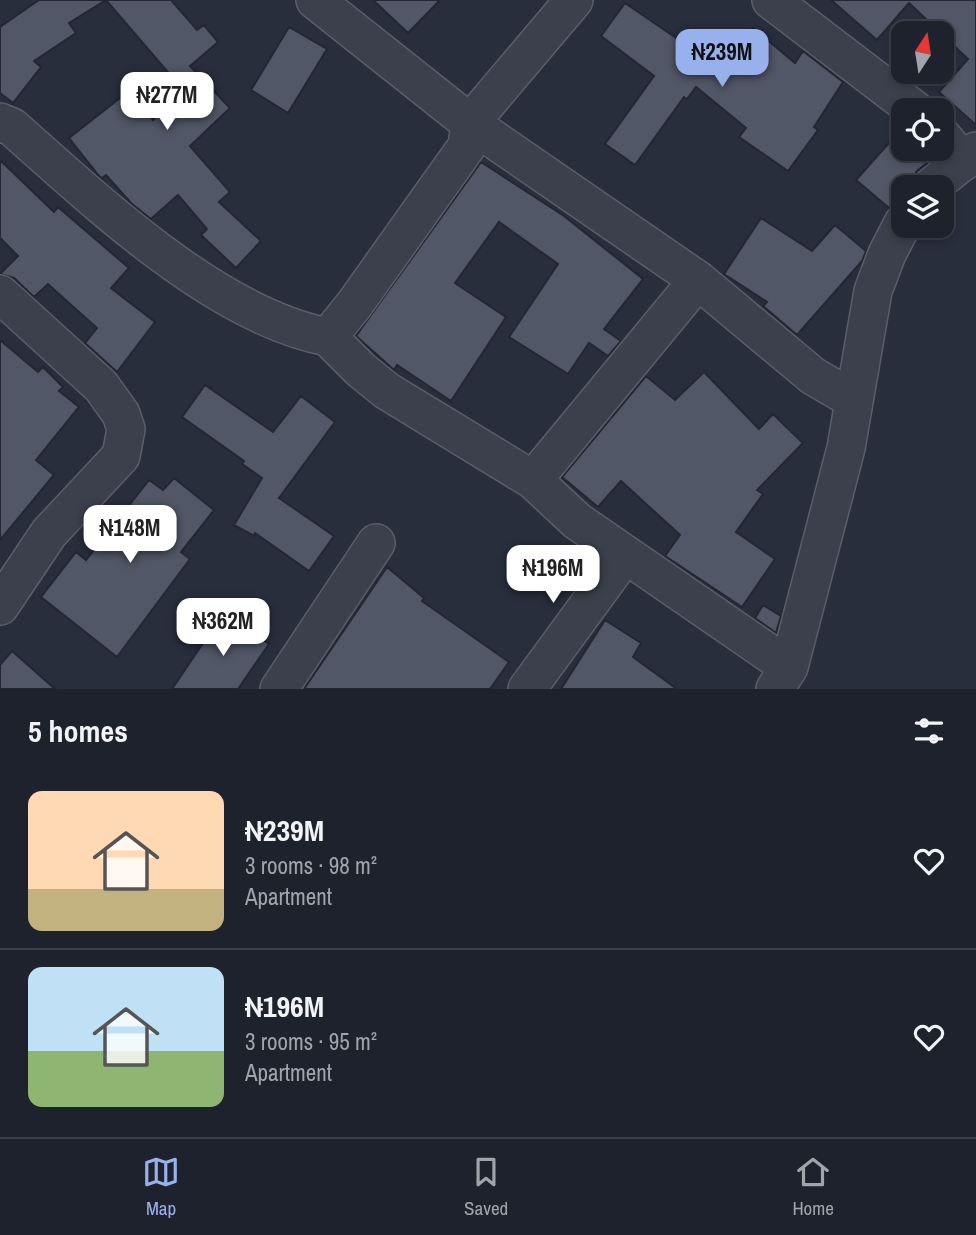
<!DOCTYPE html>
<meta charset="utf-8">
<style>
:root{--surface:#1e222d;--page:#2b2f39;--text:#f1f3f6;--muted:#a1a4aa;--line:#3c3f49;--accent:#98b0eb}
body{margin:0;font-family:"Archivo Narrow",sans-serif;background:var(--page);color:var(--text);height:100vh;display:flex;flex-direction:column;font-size:26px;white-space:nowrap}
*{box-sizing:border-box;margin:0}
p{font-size:23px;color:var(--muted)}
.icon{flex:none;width:38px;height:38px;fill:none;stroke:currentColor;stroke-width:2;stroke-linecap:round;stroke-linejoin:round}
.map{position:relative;height:689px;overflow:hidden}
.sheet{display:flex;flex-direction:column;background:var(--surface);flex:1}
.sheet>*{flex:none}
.needle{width:46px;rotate:12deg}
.buttons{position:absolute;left:891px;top:21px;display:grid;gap:14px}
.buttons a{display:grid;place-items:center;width:63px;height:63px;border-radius:14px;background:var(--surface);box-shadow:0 4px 10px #0003,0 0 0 2px var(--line);font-size:35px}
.price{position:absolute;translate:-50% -60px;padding:0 16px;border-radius:14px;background:#fff;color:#222;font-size:23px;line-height:46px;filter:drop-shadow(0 2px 4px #0008)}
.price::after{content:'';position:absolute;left:50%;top:42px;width:21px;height:16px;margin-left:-10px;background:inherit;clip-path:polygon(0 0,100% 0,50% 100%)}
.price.on{background:var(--accent);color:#111}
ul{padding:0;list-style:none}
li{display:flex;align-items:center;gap:21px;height:175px;padding:0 28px}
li+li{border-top:2px solid var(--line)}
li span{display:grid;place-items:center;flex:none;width:196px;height:140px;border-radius:14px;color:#555}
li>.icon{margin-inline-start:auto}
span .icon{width:84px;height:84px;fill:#fffc;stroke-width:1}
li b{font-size:30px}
h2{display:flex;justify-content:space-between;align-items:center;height:84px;padding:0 28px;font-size:30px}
.dock{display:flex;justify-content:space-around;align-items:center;height:98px;border-top:2px solid var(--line);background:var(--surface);font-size:19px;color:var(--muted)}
.dock a{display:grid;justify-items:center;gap:4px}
.dock .on{color:var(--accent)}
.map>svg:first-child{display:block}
</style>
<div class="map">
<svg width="976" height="689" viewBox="0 0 976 689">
<rect width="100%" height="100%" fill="#282e3c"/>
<path fill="#515766" stroke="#222733" stroke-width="2" d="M 39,0 L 106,0 L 69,23 L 76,33 L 34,61 L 41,67 L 13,103 L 0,93 L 0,27 Z
M 106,0 L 171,0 L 197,30 L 204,25 L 218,42 L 190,66 L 230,108 L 190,146 L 230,192 L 219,202 L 261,241 L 236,268 L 201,235 L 207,229 L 178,195 L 151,219 L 132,204 L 106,175 L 102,178 L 99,176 L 69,138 L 129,91 L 153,120 L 184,91 Z
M 373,0 L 440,0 L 408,33 Z
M 831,0 L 976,0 L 976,125 L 939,92 L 968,59 L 909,3 L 877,40 Z
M 625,3 L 720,68 L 753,28 L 795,63 L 803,51 L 843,82 L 814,127 L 818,130 L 788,171 L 739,137 L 746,128 L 696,87 L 687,99 L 684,97 L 635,165 L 605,144 L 654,76 L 601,36 Z
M 289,27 L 327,49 L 288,113 L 251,90 Z
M 903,127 L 903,149 L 925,149 L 933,158 L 917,171 L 912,179 L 910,187 L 903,187 L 903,202 L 889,208 L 856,180 Z
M 0,160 L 54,212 L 58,207 L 129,268 L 111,288 L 155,322 L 117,372 L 85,343 L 97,328 L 48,284 L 34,297 L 14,278 L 0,274 L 18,256 L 0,238 Z
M 481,162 L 564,216 L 643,279 L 604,329 L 621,341 L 608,356 L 589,343 L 568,374 L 509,337 L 558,264 L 499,222 L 455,283 L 506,317 L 451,401 L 397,365 L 394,370 L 356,336 Z
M 761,218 L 812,251 L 835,225 L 866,251 L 862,261 L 797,335 L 763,306 L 767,302 L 724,274 Z
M 0,340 L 38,372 L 43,367 L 63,387 L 59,391 L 79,407 L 36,460 L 54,475 L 0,540 Z
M 704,372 L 759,429 L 773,414 L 803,443 L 757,490 L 763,494 L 736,532 L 775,559 L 742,607 L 665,556 L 680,535 L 621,481 L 598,507 L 562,477 L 646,376 L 675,400 Z
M 205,385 L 273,432 L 301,396 L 335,422 L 279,498 L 334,536 L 309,571 L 255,533 L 254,536 L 234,525 L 262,478 L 242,464 L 244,461 L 182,417 Z
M 174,478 L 214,510 L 181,552 L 190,559 L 117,657 L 41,597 L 76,552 L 86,560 L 149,480 L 163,490 Z
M 387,567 L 424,598 L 422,601 L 509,662 L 490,689 L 304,689 Z
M 763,605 L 781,616 L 776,633 L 755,618 Z
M 224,612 L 269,644 L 238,689 L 172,689 Z
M 605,620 L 641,643 L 633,657 L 677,689 L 561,689 Z
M 12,651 L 55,689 L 0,689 L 0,665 Z"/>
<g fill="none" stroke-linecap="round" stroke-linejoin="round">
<defs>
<path id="minor" d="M 315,0 L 470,123 L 467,146 L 354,305 L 328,337 L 361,370 L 387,391 L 533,480 L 577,521 L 789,667
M 771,0 L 915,110
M 0,122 L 12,127 C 96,201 216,316 328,337
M 942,136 L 963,162
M 931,187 L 976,151
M 698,280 L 813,376 L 854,400
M 0,294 L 101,386 L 121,414 L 126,429 L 121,456 L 49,533 L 0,606
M 533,480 L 698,280 L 470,123 L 574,0
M 279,689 L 376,543
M 527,689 L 625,555
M 775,689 L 789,667 L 846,448 L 873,291 L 887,254 L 903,223"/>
</defs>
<use href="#minor" stroke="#595e6a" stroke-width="40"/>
<use href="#minor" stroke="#3b404c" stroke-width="37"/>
</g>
</svg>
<div class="buttons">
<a><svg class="needle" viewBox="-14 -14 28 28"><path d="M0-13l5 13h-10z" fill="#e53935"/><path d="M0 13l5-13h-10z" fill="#a1a4aa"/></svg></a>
<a><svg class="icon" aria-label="locate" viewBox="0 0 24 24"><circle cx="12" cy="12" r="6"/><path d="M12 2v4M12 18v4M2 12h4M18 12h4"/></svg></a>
<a><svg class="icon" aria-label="layers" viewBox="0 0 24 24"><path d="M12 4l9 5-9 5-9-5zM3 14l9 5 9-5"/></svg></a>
</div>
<b class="price on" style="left:722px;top:89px">₦239M</b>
<b class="price" style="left:167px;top:132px">₦277M</b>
<b class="price" style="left:130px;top:565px">₦148M</b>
<b class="price" style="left:553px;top:605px">₦196M</b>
<b class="price" style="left:223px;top:658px">₦362M</b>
</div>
<section class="sheet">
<h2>5 homes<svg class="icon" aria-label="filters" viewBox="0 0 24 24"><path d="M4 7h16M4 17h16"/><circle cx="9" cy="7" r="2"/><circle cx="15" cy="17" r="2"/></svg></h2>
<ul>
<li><span style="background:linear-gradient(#ffd9b3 70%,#c2b280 0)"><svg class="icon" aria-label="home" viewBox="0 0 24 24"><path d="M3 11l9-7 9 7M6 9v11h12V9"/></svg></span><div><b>₦239M</b><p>3 rooms · 98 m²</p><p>Apartment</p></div><svg class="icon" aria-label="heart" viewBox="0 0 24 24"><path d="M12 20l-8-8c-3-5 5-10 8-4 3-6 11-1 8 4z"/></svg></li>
<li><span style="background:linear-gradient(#bfe0f5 60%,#8fb573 0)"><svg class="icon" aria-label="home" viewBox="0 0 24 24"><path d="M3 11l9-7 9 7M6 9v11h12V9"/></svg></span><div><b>₦196M</b><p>3 rooms · 95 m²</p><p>Apartment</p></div><svg class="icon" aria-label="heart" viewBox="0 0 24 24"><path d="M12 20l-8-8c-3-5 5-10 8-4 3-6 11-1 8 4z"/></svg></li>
</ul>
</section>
<nav class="dock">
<a class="on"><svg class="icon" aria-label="map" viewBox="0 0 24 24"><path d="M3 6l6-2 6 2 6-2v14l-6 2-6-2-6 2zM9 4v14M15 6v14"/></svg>Map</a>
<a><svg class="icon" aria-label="saved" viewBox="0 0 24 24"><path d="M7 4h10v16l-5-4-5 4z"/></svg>Saved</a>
<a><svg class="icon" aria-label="home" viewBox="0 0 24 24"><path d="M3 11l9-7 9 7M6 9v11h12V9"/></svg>Home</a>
</nav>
